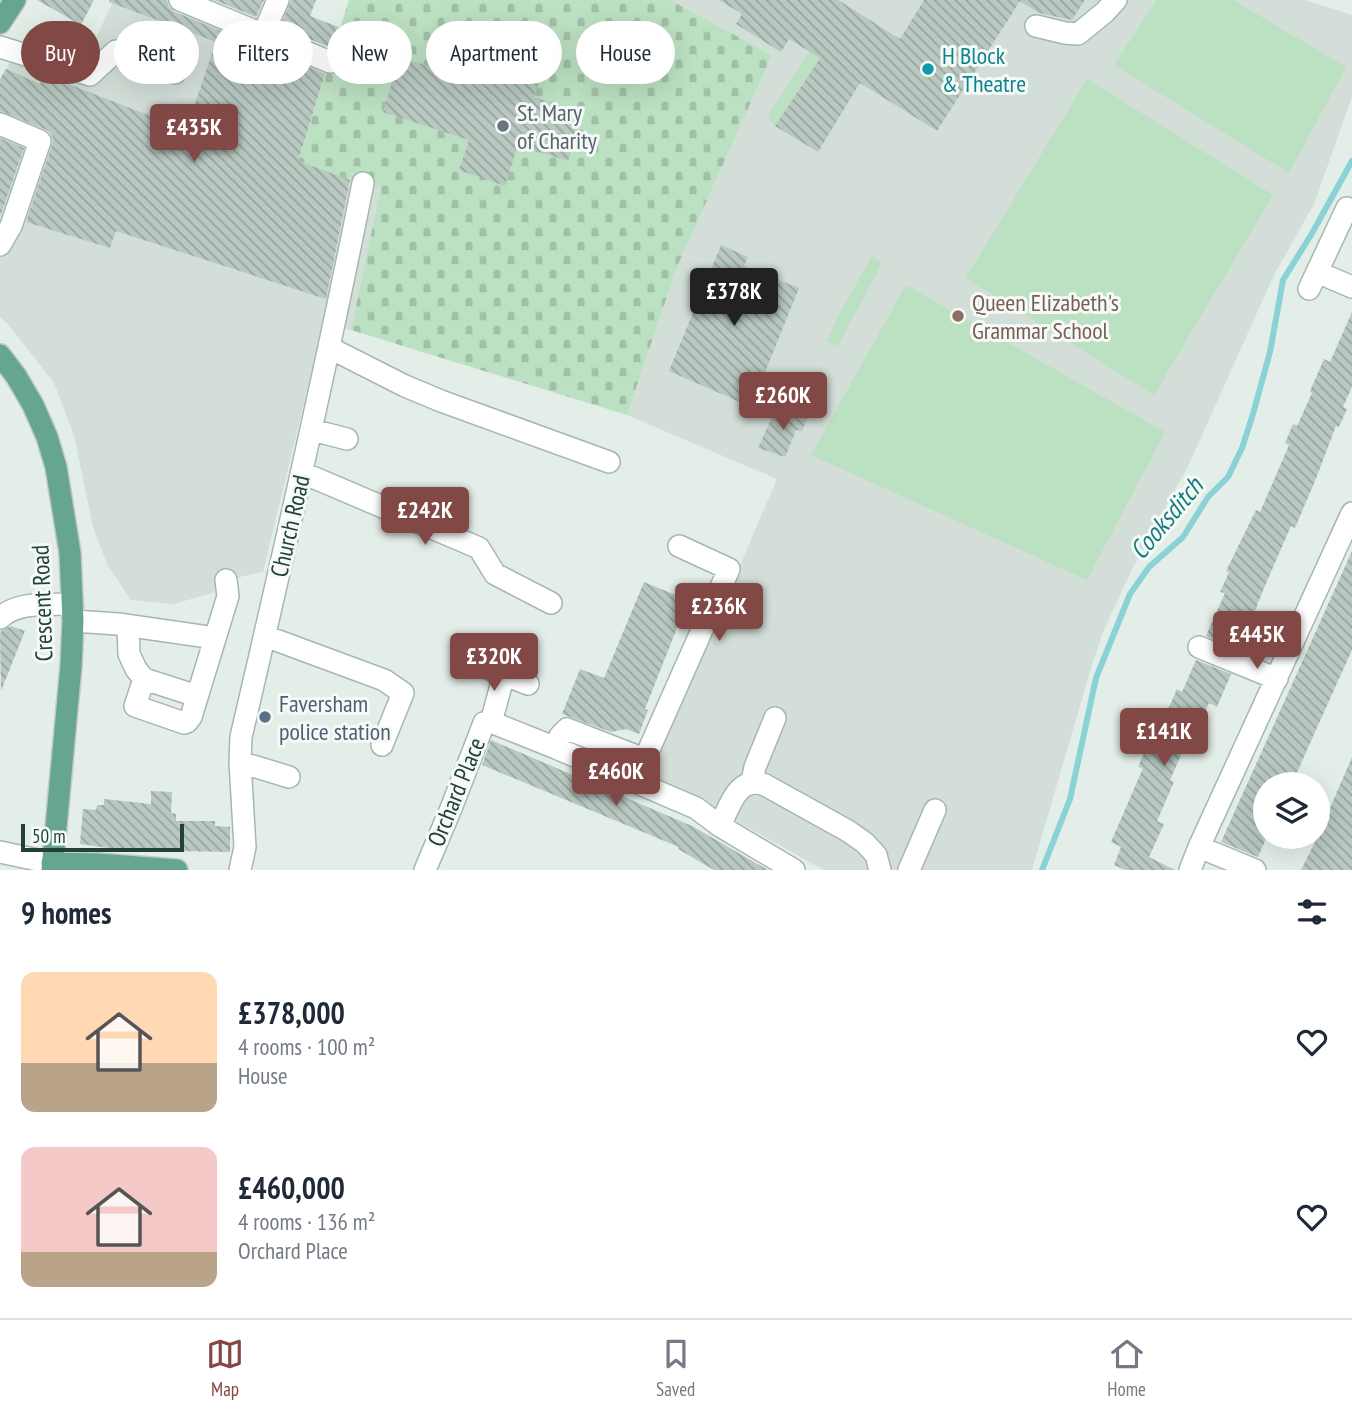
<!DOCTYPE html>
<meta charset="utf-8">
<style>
:root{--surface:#fff;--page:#f2f2f3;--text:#1f2937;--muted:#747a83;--line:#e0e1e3;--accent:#814846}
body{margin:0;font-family:"PT Sans Narrow",sans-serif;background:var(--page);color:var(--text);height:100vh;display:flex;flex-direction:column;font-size:26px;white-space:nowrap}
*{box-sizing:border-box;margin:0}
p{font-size:23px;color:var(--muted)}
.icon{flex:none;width:38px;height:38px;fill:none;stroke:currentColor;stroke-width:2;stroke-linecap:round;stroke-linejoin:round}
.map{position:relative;height:870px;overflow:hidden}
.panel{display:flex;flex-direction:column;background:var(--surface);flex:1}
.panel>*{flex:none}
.hud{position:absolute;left:21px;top:21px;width:700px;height:63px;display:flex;gap:14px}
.controls{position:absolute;left:1253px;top:772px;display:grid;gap:14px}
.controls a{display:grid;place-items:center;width:77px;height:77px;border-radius:50%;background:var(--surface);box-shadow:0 7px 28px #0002;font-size:35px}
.scale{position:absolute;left:21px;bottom:18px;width:163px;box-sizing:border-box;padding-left:7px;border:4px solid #224135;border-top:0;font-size:19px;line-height:24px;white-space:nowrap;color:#224135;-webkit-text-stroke:5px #f5faf7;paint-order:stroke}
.price{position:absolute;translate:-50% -60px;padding:0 16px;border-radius:7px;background:var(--accent);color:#fff;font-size:23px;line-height:46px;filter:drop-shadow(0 2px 4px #0008)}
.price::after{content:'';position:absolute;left:50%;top:42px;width:21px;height:16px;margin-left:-10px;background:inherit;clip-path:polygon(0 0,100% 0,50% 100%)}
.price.current{background:#222;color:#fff}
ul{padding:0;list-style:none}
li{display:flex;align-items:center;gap:21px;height:175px;padding:0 21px}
li span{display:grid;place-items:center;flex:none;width:196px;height:140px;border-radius:14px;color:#555}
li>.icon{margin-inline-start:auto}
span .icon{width:84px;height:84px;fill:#fffc;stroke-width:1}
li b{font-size:30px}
h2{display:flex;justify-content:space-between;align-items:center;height:84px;padding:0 21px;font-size:30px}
.pill{padding:0 24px;border-radius:32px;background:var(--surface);box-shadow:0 7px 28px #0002;font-size:24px;line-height:63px}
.pill.current{background:var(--accent);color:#fff}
.tab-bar{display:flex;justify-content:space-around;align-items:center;height:98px;border-top:2px solid var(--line);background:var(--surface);font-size:19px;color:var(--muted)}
.tab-bar a{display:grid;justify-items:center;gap:4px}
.tab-bar .current{color:var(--accent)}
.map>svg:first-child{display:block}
</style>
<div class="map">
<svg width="1352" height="870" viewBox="0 0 1352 870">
<defs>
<pattern id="cemetery-stones" width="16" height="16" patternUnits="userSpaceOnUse" patternTransform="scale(1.75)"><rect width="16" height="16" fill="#bce0c2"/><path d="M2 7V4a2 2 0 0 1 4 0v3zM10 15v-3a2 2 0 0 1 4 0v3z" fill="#a1c1a7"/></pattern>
<pattern id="building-back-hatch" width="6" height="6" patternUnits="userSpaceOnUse" patternTransform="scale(1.75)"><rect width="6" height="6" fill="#b9c9c1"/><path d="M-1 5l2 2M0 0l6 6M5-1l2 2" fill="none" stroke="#96a59e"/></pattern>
</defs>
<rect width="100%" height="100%" fill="#e4eee9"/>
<path fill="#d2ded7" d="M 114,0 L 142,0 L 235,34 L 326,72 L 298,160 L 357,183 L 382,188 L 351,330 L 323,325 L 263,572 L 226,580 L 212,593 L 174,604 L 131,600 L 107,564 L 93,527 L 74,435 L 54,383 L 8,324 L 0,317 L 0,79 L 24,40 L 49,49 L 74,55 L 88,50 L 92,46 Z
M 670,0 L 1305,0 L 1352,15 L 1352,97 L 1314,204 L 1274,275 L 1189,464 L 1132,569 L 1103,632 L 1091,668 L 1032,870 L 824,870 L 700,801 L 649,777 L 777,479 L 627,415 L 677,267 L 772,55 Z"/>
<path fill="url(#cemetery-stones)" d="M 349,0 L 670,0 L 772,55 L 677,267 L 627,415 L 351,330 L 381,188 L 357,183 L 298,161 Z"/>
<path fill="#bce0c2" d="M 1157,0 L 1233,0 L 1346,67 L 1289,173 L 1114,65 Z
M 809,52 L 820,58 L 775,126 L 767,117 Z
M 1087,79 L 1273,195 L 1154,395 L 966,278 Z
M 872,256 L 882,263 L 838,346 L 827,341 L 836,320 Z
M 906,285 L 1165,432 L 1087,580 L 811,455 Z"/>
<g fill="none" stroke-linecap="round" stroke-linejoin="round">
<path stroke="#8ad2d6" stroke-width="6" d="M 1042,870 L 1070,799 L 1096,678 L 1130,594 L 1149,567 L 1183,537 L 1208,497 L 1228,477 L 1242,448 L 1253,414 L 1270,352 L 1283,280 L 1311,235 L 1352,161"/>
</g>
<path fill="url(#building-back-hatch)" d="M 37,0 L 94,0 L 81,25 Z
M 109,0 L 167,0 L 169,7 L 175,12 L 325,74 L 298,161 L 350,180 L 326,299 L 116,231 L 110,248 L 26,222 L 52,145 L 53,139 L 51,133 L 45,129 L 0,111 L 0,79 L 6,69 L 40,84 L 44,74 L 48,76 L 186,130 L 216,42 L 109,2 Z
M 214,0 L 264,0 L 256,17 Z
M 291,0 L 316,0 L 310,16 L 341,28 L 334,49 L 280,27 Z
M 719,0 L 838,0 L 900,39 L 924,0 L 1085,0 L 1072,20 L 1039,13 L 1020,1 L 937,131 L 860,83 L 818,152 L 775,126 L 820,58 L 789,39 L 781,52 L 736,24 L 742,14 Z
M 496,52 L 544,67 L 534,97 L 583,113 L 568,161 L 518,145 L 505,186 L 459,170 L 469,140 L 383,112 L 400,57 L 486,85 Z
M 0,138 L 24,148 L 1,214 L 0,214 Z
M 721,245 L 748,257 L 744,266 L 799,288 L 751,407 L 669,371 Z
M 1352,312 L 1352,387 L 1343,407 L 1347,409 L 1339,427 L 1336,426 L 1315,481 L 1295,528 L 1291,526 L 1264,588 L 1250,623 L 1254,624 L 1245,642 L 1240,640 L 1237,648 L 1206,636 L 1225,593 L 1220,592 L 1229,572 L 1226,571 L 1256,510 L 1260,512 L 1289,445 L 1285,443 L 1293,424 L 1297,426 L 1312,393 L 1310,391 L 1324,359 L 1330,362 Z
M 789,404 L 809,414 L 802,431 L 796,430 L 785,457 L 758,448 L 772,417 L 784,423 Z
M 1352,551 L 1352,650 L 1294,779 L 1281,774 L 1276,784 L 1265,784 L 1265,841 L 1258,857 L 1221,842 Z
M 644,582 L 688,600 L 645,709 L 648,710 L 639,734 L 626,729 L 611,732 L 562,714 L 580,669 L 604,678 Z
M 11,626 L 25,631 L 1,691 L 0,634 L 1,631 Z
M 1196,660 L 1231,674 L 1217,707 L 1209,703 L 1193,736 L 1190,735 L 1170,780 L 1174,782 L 1157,821 L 1164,824 L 1149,857 L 1175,870 L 1125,870 L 1114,865 L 1121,847 L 1111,842 L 1143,768 L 1138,767 L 1158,721 L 1162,723 L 1177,689 L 1182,692 Z
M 491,740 L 692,826 L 768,870 L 714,870 L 678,849 L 679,847 L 662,840 L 482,765 Z
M 1352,757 L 1352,870 L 1301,870 L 1318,836 Z
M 151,791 L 172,792 L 171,813 L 176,814 L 176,821 L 215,821 L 215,826 L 230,827 L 230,852 L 122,850 L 80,844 L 83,809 L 96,810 L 97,805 L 104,805 L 104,799 L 151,804 Z"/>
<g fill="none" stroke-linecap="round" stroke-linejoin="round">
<defs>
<path id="minor" d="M 180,0 L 330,62
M 1036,26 L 1065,33 L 1078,34 L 1105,12 L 1116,0
M 263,34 L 278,0
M 0,47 L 90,75 L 116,51 L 175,73
M 0,124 L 40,141 L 11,226 L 0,245
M 1317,272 L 1352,287
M 1309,289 L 1347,208
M 330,348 L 405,386 L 441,401 L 609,462
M 312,430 L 347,439
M 303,473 L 479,548 L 495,574 L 551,603
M 0,618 C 18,601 48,605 72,604
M 73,621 L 118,624 L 215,638
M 128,626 L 129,654 L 136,669 L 144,679 L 197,696
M 265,636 L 384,680 L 403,693 L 382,745
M 1199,647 L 1277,679
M 475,663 L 528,684
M 144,679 L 135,706 L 184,723 L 187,722 L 191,717 L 228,596 L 226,580
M 491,722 L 504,675
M 556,748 L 560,736 L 567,729 L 644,759
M 240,762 L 289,777
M 635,781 L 729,569 L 679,546
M 752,782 L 755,767 L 775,718
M 720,826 C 730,806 737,775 765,785 L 848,831 L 865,843 L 876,855 L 880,870
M 1199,847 L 1255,870
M 0,852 L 52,863
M 240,870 L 245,847 L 240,762 L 241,737 C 284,553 326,369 363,183
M 425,870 L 452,806 L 484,723 L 491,722 L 556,748 L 696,808 L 720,826 L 794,870
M 909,870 L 935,810
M 1190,870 L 1199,847 L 1352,513"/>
<path id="major" d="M 0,23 L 15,0
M 0,355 L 16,376 L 33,405 L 47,437 L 56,467 L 70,553 L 73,621 L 71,666 L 52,870
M 52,863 L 98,864 L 177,870"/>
</defs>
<use href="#minor" stroke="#a6b7af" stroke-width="24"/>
<use href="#major" stroke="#c1cac6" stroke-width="24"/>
<use href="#minor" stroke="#fff" stroke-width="21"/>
<use href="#major" stroke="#66a68f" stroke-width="21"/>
</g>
<circle fill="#0f9aa8" stroke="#f5faf7" stroke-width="2.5" cx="928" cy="69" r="7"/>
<circle fill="#6b7280" stroke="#f5faf7" stroke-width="2.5" cx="503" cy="126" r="7"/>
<circle fill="#8d6e63" stroke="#f5faf7" stroke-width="2.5" cx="958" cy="316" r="7"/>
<circle fill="#5c6f8a" stroke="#f5faf7" stroke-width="2.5" cx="265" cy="717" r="7"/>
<g text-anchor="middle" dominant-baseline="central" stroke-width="6" stroke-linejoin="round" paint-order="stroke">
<g font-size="24" fill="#0d838f" stroke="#f5faf7" text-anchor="start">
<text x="942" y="55">H Block<tspan x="942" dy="28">&amp; Theatre</tspan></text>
</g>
<g font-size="24" fill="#5b616d" stroke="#f5faf7" text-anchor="start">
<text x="517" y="112">St. Mary<tspan x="517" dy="28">of Charity</tspan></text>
</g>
<g font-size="24" fill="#785e54" stroke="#f5faf7" text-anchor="start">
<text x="972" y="302">Queen Elizabeth's<tspan x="972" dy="28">Grammar School</tspan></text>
</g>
<g font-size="24" fill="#224135" stroke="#f5faf7">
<text transform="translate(290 526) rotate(-77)">Church Road</text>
<text transform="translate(42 603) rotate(-92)">Crescent Road</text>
<text transform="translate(456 792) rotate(-68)">Orchard Place</text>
</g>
<g font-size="24" fill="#4e5e75" stroke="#f5faf7" text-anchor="start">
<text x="279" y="703">Faversham<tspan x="279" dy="28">police station</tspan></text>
</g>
<g font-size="26" font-style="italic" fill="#187b81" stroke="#f5faf7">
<text transform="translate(1166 518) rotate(-50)">Cooksditch</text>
</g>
</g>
</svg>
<div class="controls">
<a><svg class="icon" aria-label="layers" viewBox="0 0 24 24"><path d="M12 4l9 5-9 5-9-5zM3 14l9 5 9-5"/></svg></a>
</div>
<div class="scale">50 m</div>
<b class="price" style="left:194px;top:164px">£435K</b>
<b class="price current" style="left:734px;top:328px">£378K</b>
<b class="price" style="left:783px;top:432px">£260K</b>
<b class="price" style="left:425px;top:547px">£242K</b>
<b class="price" style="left:719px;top:643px">£236K</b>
<b class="price" style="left:1257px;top:671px">£445K</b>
<b class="price" style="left:494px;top:693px">£320K</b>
<b class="price" style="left:1164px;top:768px">£141K</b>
<b class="price" style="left:616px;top:808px">£460K</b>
<div class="hud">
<a class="pill current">Buy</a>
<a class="pill">Rent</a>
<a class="pill">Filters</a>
<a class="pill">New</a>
<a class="pill">Apartment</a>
<a class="pill">House</a>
</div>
</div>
<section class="panel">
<h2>9 homes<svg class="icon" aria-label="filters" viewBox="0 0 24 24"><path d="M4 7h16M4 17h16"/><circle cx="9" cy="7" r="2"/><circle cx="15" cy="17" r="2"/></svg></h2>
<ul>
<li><span style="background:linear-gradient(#ffd9b3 65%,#b9a48a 0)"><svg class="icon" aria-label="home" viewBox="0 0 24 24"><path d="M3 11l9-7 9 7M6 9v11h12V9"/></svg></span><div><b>£378,000</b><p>4 rooms · 100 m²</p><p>House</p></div><svg class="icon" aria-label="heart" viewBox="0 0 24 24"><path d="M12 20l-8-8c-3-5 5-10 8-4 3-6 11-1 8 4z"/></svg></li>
<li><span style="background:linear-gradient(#f6c9c9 75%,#b9a48a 0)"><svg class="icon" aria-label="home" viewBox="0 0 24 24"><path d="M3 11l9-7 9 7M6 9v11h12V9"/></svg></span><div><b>£460,000</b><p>4 rooms · 136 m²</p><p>Orchard Place</p></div><svg class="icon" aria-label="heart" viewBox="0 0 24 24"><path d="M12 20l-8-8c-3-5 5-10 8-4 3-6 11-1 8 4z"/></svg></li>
</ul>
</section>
<nav class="tab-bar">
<a class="current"><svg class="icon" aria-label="map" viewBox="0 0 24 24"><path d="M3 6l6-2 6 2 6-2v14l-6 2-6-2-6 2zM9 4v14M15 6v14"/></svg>Map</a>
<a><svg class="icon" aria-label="saved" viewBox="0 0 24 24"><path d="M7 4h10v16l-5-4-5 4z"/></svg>Saved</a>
<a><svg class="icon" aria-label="home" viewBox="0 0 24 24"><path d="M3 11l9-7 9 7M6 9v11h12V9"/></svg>Home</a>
</nav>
